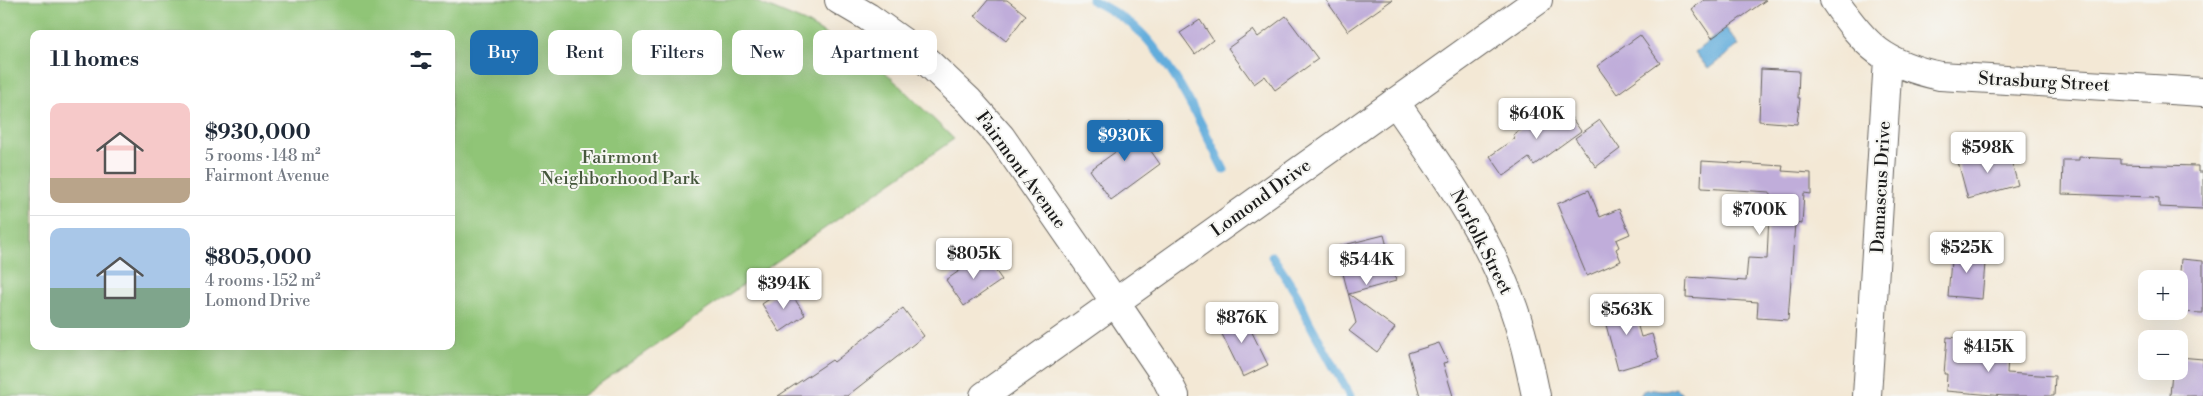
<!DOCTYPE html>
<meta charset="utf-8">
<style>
:root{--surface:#fff;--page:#f6f6f7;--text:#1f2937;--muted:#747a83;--line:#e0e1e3;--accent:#1f6fb2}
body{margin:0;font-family:"Libre Bodoni",serif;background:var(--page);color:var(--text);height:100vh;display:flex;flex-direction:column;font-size:19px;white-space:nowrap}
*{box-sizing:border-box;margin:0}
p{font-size:16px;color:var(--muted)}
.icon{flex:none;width:28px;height:28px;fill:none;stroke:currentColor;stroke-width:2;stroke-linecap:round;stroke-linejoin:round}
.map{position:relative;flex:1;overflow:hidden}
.sheet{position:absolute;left:30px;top:30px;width:425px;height:320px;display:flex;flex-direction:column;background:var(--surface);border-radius:10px;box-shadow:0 5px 20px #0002}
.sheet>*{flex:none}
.guide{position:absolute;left:470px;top:30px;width:475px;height:45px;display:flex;gap:10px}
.controls{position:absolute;left:2138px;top:270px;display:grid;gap:10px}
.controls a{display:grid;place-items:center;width:50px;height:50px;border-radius:10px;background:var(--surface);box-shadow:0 5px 20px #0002;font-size:25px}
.price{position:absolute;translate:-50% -42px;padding:0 11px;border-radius:5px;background:#fff;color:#222;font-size:16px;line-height:32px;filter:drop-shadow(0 1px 2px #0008)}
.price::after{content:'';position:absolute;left:50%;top:30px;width:15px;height:11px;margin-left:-8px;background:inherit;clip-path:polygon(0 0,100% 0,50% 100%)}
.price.current{background:var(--accent);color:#fff}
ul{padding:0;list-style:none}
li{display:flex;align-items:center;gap:15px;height:125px;padding:0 20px}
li+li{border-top:1px solid var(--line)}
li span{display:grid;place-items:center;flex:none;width:140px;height:100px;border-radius:10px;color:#555}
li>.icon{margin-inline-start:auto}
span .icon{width:60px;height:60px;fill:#fffc;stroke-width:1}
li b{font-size:21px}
h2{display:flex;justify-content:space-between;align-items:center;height:60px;padding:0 20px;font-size:21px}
.tag{padding:0 18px;border-radius:10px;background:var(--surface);box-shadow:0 5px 20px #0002;font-size:18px;line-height:45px}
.tag.current{background:var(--accent);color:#fff}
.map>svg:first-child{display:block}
</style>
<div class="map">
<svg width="2203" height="396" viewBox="0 0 2203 396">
<rect width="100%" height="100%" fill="#f6f6f2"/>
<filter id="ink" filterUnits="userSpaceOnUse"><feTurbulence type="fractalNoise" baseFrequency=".02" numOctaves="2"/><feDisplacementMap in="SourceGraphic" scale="10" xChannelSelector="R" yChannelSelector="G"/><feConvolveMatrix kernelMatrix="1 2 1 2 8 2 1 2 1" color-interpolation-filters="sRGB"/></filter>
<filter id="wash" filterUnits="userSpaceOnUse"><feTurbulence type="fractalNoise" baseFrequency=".0096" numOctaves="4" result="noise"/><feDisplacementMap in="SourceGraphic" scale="20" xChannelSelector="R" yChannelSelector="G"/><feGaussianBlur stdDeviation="1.12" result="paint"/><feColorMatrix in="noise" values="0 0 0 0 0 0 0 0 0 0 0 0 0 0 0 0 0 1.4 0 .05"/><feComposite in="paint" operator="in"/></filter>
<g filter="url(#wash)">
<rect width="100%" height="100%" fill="#f3e8d5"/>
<path fill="#90c577" stroke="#56704a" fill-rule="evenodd" d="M 0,0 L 752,0 L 805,22 L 879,66 L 954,139 L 582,396 L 0,396 ZM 34,34 L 451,34 L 451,346 L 34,346 Z"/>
<path fill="#64addc" stroke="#40647c" d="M 1726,28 L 1739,45 L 1708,69 L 1695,52 Z
M 1675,388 L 1681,392 L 1682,396 L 1640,396 L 1643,391 C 1657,387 1660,395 1675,388 Z"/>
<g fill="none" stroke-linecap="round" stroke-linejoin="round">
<path stroke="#64addc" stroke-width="9" d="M 1092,0 C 1106,8 1122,16 1135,27 C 1172,60 1202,126 1224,170
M 1272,256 L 1296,293 L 1309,322 L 1350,396"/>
</g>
<g id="blocks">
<path fill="#c0adda" d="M 988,0 L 1007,0 L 1026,15 L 1006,41 L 975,16 Z
M 1326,0 L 1392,0 L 1348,31 Z
M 1704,0 L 1766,0 L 1712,38 L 1692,9 Z
M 1286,16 L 1318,59 L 1275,90 L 1265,76 L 1254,84 L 1228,48 L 1253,30 L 1258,37 Z
M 1200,20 L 1213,40 L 1195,54 L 1180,33 Z
M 1640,35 L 1660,63 L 1617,94 L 1597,66 Z
M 1761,69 L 1799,71 L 1798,98 L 1800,98 L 1797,124 L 1759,121 Z
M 1560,102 L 1581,131 L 1534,165 L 1529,158 L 1504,176 L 1490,156 L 1515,138 L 1513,135 Z
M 1600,120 L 1620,149 L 1596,167 L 1575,138 Z
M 1130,121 L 1160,164 L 1111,200 L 1090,170 L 1121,148 L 1111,134 Z
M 2008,149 L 2018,185 L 1968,199 L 1958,162 Z
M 2079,157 L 2121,159 L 2121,164 L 2198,166 L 2198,172 L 2203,172 L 2203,209 L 2159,207 L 2159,198 L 2151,197 L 2062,194 L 2063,160 L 2079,160 Z
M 1702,161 L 1783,166 L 1782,171 L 1811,173 L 1811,194 L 1804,193 L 1802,224 L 1795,223 L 1788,320 L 1757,318 L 1758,302 L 1686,297 L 1687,277 L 1746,281 L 1748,258 L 1767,259 L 1770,192 L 1702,188 L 1701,185 Z
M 1589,190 L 1600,217 L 1619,209 L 1630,234 L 1616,240 L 1619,247 L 1616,249 L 1621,261 L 1587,276 L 1557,204 Z
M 1384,235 L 1396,281 L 1349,294 L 1395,328 L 1377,352 L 1349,331 L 1356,323 L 1336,247 Z
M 1952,249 L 1986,252 L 1982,299 L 1948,296 Z
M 984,254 L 1002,280 L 964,306 L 946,280 Z
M 2181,259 L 2203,261 L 2203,313 L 2177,312 Z
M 787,287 L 805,315 L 780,332 L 762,304 Z
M 1630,298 L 1641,337 L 1652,334 L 1659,358 L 1618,370 L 1601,306 Z
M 903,308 L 924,336 L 847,396 L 778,396 L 832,360 L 834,362 Z
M 1242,312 L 1268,365 L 1243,377 L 1217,324 Z
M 1947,337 L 1982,340 L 1981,349 L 1999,351 L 1999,356 L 2008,357 L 2007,373 L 2055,376 L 2054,396 L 2004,396 L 1946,391 L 1947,374 L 1944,374 Z
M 1439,343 L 1448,362 L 1443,363 L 1453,396 L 1420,396 L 1408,353 Z
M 2179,357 L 2203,359 L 2203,396 L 2170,396 L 2172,371 L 2179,371 Z"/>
</g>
</g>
<g filter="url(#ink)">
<use href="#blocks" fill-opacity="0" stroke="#67635d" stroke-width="1"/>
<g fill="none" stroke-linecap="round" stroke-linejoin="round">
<defs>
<path id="minor" d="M 1395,102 C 1438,164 1482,225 1509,296 C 1522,329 1529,362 1536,396
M 1115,302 L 1165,376 L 1175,396
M 1867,396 L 1888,59"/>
<path id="tertiary" d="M 839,0 L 868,17 L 917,52 L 969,101 L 1001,137 L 1115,302
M 1834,0 C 1866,47 1884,64 1940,76 L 2203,92"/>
<path id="secondary" d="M 984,396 L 1538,0"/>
</defs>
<use href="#minor" stroke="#67635d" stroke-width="30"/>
<use href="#tertiary" stroke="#67635d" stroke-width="30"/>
<use href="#secondary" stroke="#67635d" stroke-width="30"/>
<use href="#minor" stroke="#fff" stroke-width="28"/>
<use href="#tertiary" stroke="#fff" stroke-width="28"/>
<use href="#secondary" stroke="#fff" stroke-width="28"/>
</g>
</g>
<g text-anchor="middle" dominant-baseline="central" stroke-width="4" stroke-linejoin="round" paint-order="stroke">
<g font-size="18" fill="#1c1c1c" stroke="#f6f6f2">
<text transform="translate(2044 82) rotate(3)">Strasburg Street</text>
<text transform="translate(1021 170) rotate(54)">Fairmont Avenue</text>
<text transform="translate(1881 187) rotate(-87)">Damascus Drive</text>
<text transform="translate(1261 198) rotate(-36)">Lomond Drive</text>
<text transform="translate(1481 242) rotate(63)">Norfolk Street</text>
</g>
<g font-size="18" fill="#45573c" stroke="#f6f6f2">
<text x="620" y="157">Fairmont<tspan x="620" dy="21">Neighborhood Park</tspan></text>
</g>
</g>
</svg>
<div class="controls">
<a>+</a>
<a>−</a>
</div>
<b class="price" style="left:1537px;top:140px">$640K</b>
<b class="price current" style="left:1125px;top:162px">$930K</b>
<b class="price" style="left:1988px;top:174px">$598K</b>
<b class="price" style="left:1760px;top:236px">$700K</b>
<b class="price" style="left:1967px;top:274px">$525K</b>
<b class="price" style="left:974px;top:280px">$805K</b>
<b class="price" style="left:1367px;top:286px">$544K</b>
<b class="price" style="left:784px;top:310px">$394K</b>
<b class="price" style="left:1627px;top:336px">$563K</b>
<b class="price" style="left:1242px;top:344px">$876K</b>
<b class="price" style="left:1989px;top:373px">$415K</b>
<div class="guide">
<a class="tag current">Buy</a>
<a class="tag">Rent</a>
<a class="tag">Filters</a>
<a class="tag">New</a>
<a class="tag">Apartment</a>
</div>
<section class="sheet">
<h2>11 homes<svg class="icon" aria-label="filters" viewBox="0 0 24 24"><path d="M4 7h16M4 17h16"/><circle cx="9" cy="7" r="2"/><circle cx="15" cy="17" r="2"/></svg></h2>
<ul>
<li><span style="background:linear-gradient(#f6c9c9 75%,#b9a48a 0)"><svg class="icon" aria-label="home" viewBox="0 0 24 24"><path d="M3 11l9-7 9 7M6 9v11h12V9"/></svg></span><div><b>$930,000</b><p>5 rooms · 148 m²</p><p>Fairmont Avenue</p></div></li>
<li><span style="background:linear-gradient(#a9c7e8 60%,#7fa58c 0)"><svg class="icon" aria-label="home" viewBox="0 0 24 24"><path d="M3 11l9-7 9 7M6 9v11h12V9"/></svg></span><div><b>$805,000</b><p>4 rooms · 152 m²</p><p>Lomond Drive</p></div></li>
</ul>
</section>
</div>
